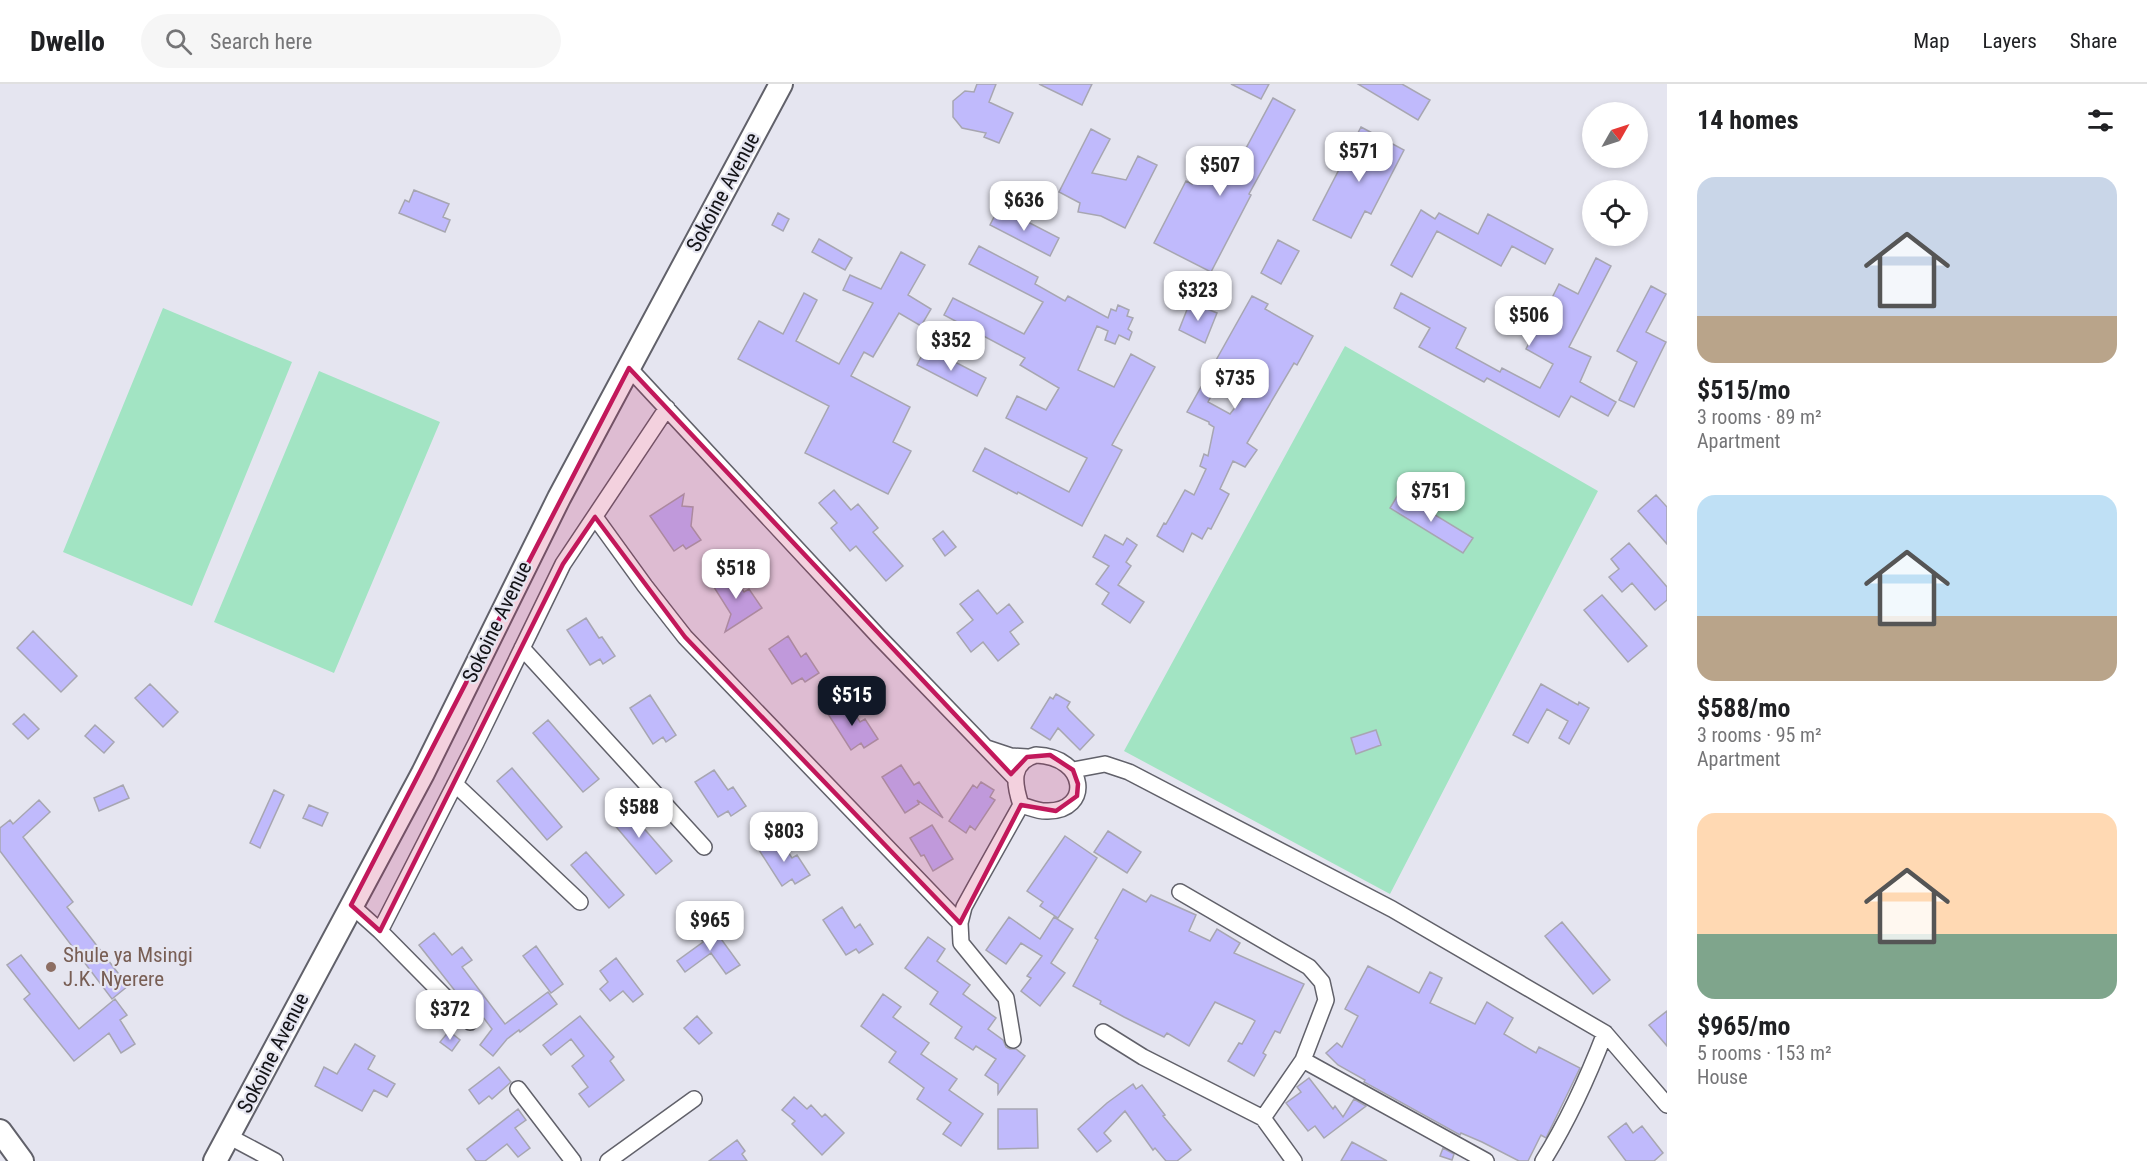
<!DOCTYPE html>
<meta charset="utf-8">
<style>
:root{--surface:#fff;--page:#f6f6f6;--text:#202124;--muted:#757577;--line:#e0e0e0;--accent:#111827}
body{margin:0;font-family:"Roboto Condensed",sans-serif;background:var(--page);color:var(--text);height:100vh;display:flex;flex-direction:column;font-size:22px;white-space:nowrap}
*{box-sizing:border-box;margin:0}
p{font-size:20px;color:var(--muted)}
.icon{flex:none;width:33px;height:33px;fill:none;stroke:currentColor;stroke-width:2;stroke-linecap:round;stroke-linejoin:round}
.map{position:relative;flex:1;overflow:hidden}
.drawer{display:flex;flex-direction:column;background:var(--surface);width:480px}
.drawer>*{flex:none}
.needle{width:39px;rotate:51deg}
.tools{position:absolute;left:1582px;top:18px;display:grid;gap:12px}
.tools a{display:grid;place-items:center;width:66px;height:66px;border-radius:50%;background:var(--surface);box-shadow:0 3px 9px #0003;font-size:30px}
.price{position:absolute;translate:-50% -51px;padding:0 14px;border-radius:12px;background:#fff;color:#222;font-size:20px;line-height:39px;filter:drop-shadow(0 2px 3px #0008)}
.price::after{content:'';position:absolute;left:50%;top:36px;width:18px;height:14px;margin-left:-9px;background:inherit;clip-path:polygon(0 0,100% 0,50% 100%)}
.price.on{background:var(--accent);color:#fff}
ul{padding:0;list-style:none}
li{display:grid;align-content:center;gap:12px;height:318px;padding:0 30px}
li span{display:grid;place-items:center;height:186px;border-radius:18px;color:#555}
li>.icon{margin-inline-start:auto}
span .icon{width:108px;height:108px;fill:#fffc;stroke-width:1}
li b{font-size:26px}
h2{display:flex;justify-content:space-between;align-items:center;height:72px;padding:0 30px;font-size:26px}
header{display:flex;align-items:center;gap:36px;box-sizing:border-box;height:84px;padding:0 30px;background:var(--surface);border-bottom:2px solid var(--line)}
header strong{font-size:28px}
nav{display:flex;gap:33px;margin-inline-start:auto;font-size:21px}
.search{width:420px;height:54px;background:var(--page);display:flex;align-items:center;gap:15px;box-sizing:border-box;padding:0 21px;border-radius:33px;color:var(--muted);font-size:22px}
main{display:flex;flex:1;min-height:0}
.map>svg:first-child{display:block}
</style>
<header>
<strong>Dwello</strong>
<div class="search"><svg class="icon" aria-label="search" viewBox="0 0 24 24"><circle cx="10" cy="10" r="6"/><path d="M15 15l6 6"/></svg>Search here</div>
<nav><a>Map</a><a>Layers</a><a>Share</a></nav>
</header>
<main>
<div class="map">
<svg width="1667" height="1077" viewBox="0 0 1667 1077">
<rect width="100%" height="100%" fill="#e5e5f0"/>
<path fill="#a2e4c3" d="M 163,224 L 292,278 L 192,522 L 63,468 Z
M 1345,262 L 1598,407 L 1390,810 L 1124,667 Z
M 319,287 L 440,338 L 334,589 L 214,538 Z"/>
<path fill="#c0bafc" stroke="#a7a6b1" stroke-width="1.5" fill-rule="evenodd" d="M 977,0 L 996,0 L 989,18 L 1013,29 L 999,59 L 984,53 L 986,49 L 962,44 L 953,33 L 953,17 L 965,7 L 974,8 Z
M 1039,0 L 1092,0 L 1082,21 Z
M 1231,0 L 1269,0 L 1261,15 Z
M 1358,0 L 1402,0 L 1430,16 L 1418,36 Z
M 1273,14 L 1295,26 L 1249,110 L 1251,111 L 1211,188 L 1154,159 L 1186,97 L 1192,100 L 1200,80 L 1231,92 Z
M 1361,43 L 1404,66 L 1371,130 L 1365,127 L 1351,154 L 1313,136 Z
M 1091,45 L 1110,55 L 1092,89 L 1126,96 L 1138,72 L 1157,81 L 1125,144 L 1101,132 L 1078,128 L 1080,119 L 1059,108 Z
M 414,106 L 449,120 L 443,133 L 450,136 L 445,148 L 399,129 L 405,116 L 409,118 Z
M 999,123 L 1059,154 L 1050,172 L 990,141 Z
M 1421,126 L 1435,135 L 1439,129 L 1478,150 L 1488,130 L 1553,165 L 1545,180 L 1512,162 L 1501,182 L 1437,147 L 1412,193 L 1391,181 Z
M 778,129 L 789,135 L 783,147 L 772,141 Z
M 819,155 L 852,174 L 845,186 L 812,168 Z
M 1278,156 L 1299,167 L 1281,200 L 1261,189 Z
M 979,162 L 1038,193 L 1035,200 L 1065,217 L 1068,212 L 1108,234 L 1111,225 L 1116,227 L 1118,221 L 1129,226 L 1127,232 L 1133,234 L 1128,245 L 1132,248 L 1129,256 L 1119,251 L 1115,260 L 1105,256 L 1108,247 L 1097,242 L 1078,286 L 1114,303 L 1131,270 L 1155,283 L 1112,361 L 1122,366 L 1082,442 L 1018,408 L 1017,410 L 973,387 L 985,364 L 1069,408 L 1087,374 L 1006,334 L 1017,312 L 1046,326 L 1059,304 L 1020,281 L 1025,274 L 944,231 L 953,214 L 1024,250 L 1043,218 L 969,180 Z
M 901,168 L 925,181 L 908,211 L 931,225 L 921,242 L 899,229 L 873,273 L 864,268 L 851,292 L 910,323 L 893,358 L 911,367 L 888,410 L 805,369 L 829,322 L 738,275 L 759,237 L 783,250 L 804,209 L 817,216 L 796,257 L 839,280 L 873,219 L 843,206 L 850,191 L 881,205 Z
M 1596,174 L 1611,182 L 1569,263 L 1591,273 L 1580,298 L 1616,318 L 1608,332 L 1571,312 L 1559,333 L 1487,294 L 1484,298 L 1419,263 L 1430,244 L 1394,224 L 1401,209 L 1466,244 L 1456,264 L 1500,288 L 1502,284 L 1540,304 L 1553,280 L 1526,265 L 1559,200 L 1578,210 Z
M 1651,202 L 1666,210 L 1646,248 L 1666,258 L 1634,323 L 1619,316 L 1637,278 L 1617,267 Z
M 1252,212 L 1268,220 L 1265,225 L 1313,252 L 1297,281 L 1294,279 L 1247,359 L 1257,366 L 1245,383 L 1233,377 L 1220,405 L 1229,410 L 1211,445 L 1208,444 L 1202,455 L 1192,449 L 1183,468 L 1157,452 L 1164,439 L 1166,440 L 1185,406 L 1194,411 L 1206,385 L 1200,382 L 1204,370 L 1208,372 L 1214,343 L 1209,340 L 1209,338 L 1187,328 ZM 1224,289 L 1250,304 L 1230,330 L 1208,318 Z
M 1190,218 L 1217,229 L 1205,259 L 1179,246 Z
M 926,263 L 986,294 L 977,312 L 917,281 Z
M 834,406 L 851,426 L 858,420 L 878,444 L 873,448 L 903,482 L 886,497 L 856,462 L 850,467 L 831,444 L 837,439 L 819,419 Z
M 1399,409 L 1473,454 L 1463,469 L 1390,424 Z
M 684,410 L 682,422 L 693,423 L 691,442 L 701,456 L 686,465 L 683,461 L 674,467 L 650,432 Z
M 1656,411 L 1667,423 L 1667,460 L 1638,427 Z
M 943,447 L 956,463 L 945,472 L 933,455 Z
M 1105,451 L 1123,461 L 1127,454 L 1137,461 L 1126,478 L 1131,482 L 1118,501 L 1144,518 L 1130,539 L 1102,520 L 1109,509 L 1096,500 L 1109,482 L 1093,473 Z
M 1629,459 L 1667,503 L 1667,516 L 1655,526 L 1632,499 L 1622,508 L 1609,493 L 1619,485 L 1611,475 Z
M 731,488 L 744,508 L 749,505 L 762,524 L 725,548 L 731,530 L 712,500 Z
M 978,506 L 997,530 L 1009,520 L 1023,538 L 1010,548 L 1019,560 L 998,577 L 983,558 L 971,568 L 957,549 L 973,536 L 960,520 Z
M 1602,511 L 1647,562 L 1628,578 L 1584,526 Z
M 586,534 L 599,554 L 602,553 L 615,572 L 603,580 L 600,575 L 590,581 L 567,546 Z
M 33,547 L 77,592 L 61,608 L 17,564 Z
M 788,552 L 801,573 L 806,569 L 819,589 L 805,598 L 802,594 L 792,600 L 769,565 Z
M 150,600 L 178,628 L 163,643 L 135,614 Z
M 1541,600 L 1578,621 L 1579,618 L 1589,624 L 1569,660 L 1559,654 L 1568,637 L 1547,625 L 1528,659 L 1513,651 Z
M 1056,610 L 1070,618 L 1067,623 L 1069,626 L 1094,651 L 1080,666 L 1058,644 L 1050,656 L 1031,644 L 1050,613 L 1053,615 Z
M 650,611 L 676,651 L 666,658 L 663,653 L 653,660 L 630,624 Z
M 847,618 L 860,638 L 865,635 L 878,655 L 864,664 L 861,659 L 851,666 L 828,630 Z
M 24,630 L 39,645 L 28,655 L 13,640 Z
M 548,636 L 599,695 L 583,708 L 533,649 Z
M 95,641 L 114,658 L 104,669 L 85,652 Z
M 1376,646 L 1381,661 L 1356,670 L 1351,654 Z
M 901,681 L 914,701 L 919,698 L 943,734 L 917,716 L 919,720 L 905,729 L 882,693 Z
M 512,684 L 562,743 L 547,756 L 497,697 Z
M 714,686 L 728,706 L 733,703 L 746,722 L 731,732 L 728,727 L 718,733 L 695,698 Z
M 981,698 L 994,706 L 990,713 L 995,716 L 975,746 L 970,742 L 966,749 L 949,737 L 973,701 L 977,704 Z
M 123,701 L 129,714 L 99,727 L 94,714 Z
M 274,706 L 284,711 L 260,764 L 250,759 Z
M 39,716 L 50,728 L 23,753 L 73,818 L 67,823 L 128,902 L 112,915 L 0,767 L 0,744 L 10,736 L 13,740 Z
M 622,719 L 672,777 L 656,790 L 607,732 Z
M 309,721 L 328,729 L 322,742 L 303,734 Z
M 932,741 L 953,775 L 933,787 L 924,771 L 921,772 L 910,754 Z
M 1108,747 L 1141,768 L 1127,789 L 1094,768 Z
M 1065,752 L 1097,774 L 1058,834 L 1040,822 L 1043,818 L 1027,807 Z
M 779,754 L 792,774 L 797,771 L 810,791 L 795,800 L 792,795 L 782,802 L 759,766 Z
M 586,768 L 624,811 L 609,824 L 571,781 Z
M 1123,805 L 1146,818 L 1151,811 L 1196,831 L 1189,847 L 1210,857 L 1217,845 L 1240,859 L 1234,869 L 1304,900 L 1280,949 L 1275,947 L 1263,969 L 1266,971 L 1254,992 L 1228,977 L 1239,959 L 1242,960 L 1255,937 L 1252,935 L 1215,918 L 1189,962 L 1167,949 L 1164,953 L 1124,933 L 1100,920 L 1101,917 L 1073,902 L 1098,856 L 1095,854 Z
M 842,823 L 855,844 L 860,840 L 873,860 L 859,869 L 856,865 L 846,871 L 823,836 Z
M 1009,833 L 1040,855 L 1054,833 L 1073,845 L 1051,879 L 1065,889 L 1040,922 L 1021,907 L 1031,894 L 1027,892 L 1042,872 L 1021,859 L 1006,880 L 986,866 Z
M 1562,838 L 1610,896 L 1593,910 L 1545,852 Z
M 711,841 L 740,881 L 726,890 L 711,869 L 685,888 L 677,877 L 703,858 L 698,851 Z
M 434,849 L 452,871 L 462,863 L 472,876 L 462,883 L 505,940 L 548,908 L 557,920 L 520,948 L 519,946 L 507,955 L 493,972 L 480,961 L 492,945 L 468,913 L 463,917 L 419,861 Z
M 928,853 L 945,865 L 937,877 L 970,901 L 963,910 L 996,934 L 988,945 L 1003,956 L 1006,963 L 1010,965 L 1016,965 L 1025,972 L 998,1010 L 998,1000 L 985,991 L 996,975 L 976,962 L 973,966 L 955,954 L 962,943 L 930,920 L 938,908 L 905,884 Z
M 536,862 L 563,900 L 551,909 L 523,872 Z
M 21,871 L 79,945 L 115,915 L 127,931 L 120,936 L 135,960 L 121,969 L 109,949 L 74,977 L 24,915 L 30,910 L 7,881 Z
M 616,874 L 643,910 L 633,918 L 623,907 L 610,917 L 600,905 L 608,898 L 600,887 Z
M 1368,882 L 1419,909 L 1430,888 L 1442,894 L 1430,919 L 1475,940 L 1487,918 L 1513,934 L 1504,950 L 1536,969 L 1539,963 L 1580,984 L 1546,1054 L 1541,1051 L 1528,1077 L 1519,1077 L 1482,1058 L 1461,1049 L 1460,1051 L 1364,998 L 1365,996 L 1338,981 L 1326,969 L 1337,959 L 1342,963 L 1358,932 L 1345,925 Z
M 883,910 L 901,923 L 893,933 L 929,959 L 921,970 L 957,995 L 949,1006 L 983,1030 L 961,1062 L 943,1050 L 951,1039 L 917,1015 L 924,1004 L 889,978 L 896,968 L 861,942 Z
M 1667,927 L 1667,962 L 1649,941 Z
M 580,932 L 614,973 L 610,977 L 624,996 L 589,1023 L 579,1010 L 588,1003 L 572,982 L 584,972 L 571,955 L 551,971 L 543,961 Z
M 697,932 L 712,949 L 699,960 L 684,944 Z
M 449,947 L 460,956 L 452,967 L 440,958 Z
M 355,960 L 375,972 L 368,985 L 395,1000 L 387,1013 L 374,1006 L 362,1027 L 315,1002 L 324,983 L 337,990 Z
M 499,983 L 511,998 L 492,1015 L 489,1012 L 479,1020 L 469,1006 Z
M 1309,994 L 1333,1025 L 1335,1022 L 1343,1033 L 1354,1015 L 1366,1022 L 1324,1054 L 1315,1042 L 1308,1047 L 1286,1019 L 1301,1008 L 1297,1003 Z
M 1133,1000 L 1136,1005 L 1142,1001 L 1165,1031 L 1163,1032 L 1191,1066 L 1177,1077 L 1166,1077 L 1155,1064 L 1153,1066 L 1125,1027 L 1104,1049 L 1111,1057 L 1097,1068 L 1078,1045 L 1107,1019 Z
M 794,1013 L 807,1025 L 811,1021 L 822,1033 L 825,1030 L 844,1049 L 822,1071 L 792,1040 L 795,1037 L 782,1026 Z
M 518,1025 L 526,1036 L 515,1044 L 530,1064 L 518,1073 L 507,1060 L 485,1077 L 476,1077 L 467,1065 Z
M 998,1025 L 1037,1025 L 1038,1064 L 998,1065 Z
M 1626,1039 L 1633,1049 L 1642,1042 L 1663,1069 L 1654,1077 L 1626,1077 L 1608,1053 Z
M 737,1056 L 745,1067 L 742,1070 L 747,1077 L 709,1077 Z
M 1352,1058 L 1387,1077 L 1341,1077 Z
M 1443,1064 L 1454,1070 L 1452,1076 L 1440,1072 Z"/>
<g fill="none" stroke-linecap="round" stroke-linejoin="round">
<defs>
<path id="street" d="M 629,284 L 879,553 L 1015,694
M 595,433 L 645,502 L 685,553 L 960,839
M 522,564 L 704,763
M 987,664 L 1011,672 L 1027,673
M 1036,671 C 1088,673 1091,727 1048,727 C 1039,728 1029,723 1021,721 C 1014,700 1010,678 1036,671 Z
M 1073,686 L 1105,680 L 1129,688 L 1392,825 L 1605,949 L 1667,1021
M 455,700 L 580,818
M 1180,808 L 1309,883 L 1322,898 L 1326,916 L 1303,976 L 1486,1077
M 351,821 L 380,847 L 470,938
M 380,847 L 476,659 L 563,480 L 667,324
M 1103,948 L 1143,973 L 1263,1034
M 1013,956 L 1006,914 L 961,859 L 960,839 L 964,823 L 975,803 L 1021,721
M 518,1005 L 573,1077
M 230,1053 L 275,1077
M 608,1077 L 694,1015
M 1294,1077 L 1263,1034 L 1303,976
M 1543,1077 C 1568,1037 1588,993 1605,949"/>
<path id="secondary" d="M 0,1047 L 22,1077
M 215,1077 L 423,689 L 559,414 L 781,0"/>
</defs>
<use href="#street" stroke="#61616a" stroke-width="18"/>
<use href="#secondary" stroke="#61616a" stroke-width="26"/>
<use href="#street" stroke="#fff" stroke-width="15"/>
<use href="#secondary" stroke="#fff" stroke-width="22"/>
</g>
<path fill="#c2185b" fill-opacity="0.2" stroke="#c2185b" stroke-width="4.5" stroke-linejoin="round" d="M 629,284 L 1011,690 L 1027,673 L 1050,671 L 1073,686 L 1078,700 L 1077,712 L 1056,727 L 1021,721 L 960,839 L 685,553 L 595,433 L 563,480 L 380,847 L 351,821 Z"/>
<circle fill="#8d6e63" stroke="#e5e5f0" stroke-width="2" cx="51" cy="883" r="6"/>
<g text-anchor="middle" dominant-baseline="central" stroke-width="4.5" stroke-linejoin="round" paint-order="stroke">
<g font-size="21" fill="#131317" stroke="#e5e5f0">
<text transform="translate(723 108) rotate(-62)">Sokoine Avenue</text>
<text transform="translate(497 538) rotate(-64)">Sokoine Avenue</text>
<text transform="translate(273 969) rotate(-63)">Sokoine Avenue</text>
</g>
<g font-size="21" fill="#785e54" stroke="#e5e5f0" text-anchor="start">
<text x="63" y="871">Shule ya Msingi<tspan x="63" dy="24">J.K. Nyerere</tspan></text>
</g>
</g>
</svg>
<div class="tools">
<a><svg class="needle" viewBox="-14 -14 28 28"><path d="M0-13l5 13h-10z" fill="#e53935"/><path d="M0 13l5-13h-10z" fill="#757577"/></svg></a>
<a><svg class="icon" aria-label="locate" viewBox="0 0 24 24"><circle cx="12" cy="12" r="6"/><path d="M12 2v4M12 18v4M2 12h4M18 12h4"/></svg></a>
</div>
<b class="price" style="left:1359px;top:99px">$571</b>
<b class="price" style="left:1220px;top:113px">$507</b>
<b class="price" style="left:1024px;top:148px">$636</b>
<b class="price" style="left:1198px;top:238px">$323</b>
<b class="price" style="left:1529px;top:263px">$506</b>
<b class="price" style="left:951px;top:288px">$352</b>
<b class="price" style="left:1235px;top:326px">$735</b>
<b class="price" style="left:1431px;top:439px">$751</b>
<b class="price" style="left:736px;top:516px">$518</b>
<b class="price on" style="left:852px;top:643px">$515</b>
<b class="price" style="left:639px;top:755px">$588</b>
<b class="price" style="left:784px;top:779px">$803</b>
<b class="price" style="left:710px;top:868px">$965</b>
<b class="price" style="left:450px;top:957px">$372</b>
</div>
<section class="drawer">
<h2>14 homes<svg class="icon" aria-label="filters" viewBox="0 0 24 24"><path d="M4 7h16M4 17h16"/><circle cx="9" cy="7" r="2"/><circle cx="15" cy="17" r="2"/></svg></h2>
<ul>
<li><span style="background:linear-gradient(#c9d6e8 75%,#b9a48a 0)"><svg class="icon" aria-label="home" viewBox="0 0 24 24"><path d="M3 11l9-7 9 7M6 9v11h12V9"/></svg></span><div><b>$515/mo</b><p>3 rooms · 89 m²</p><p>Apartment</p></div></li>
<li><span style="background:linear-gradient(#bfe0f5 65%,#b9a48a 0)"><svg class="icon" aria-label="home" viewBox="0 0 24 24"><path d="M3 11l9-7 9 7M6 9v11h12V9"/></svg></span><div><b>$588/mo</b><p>3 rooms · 95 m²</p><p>Apartment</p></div></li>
<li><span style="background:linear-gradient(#ffd9b3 65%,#7fa58c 0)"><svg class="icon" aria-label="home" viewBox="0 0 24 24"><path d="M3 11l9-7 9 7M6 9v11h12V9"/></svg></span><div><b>$965/mo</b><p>5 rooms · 153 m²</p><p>House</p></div></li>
</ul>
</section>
</main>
